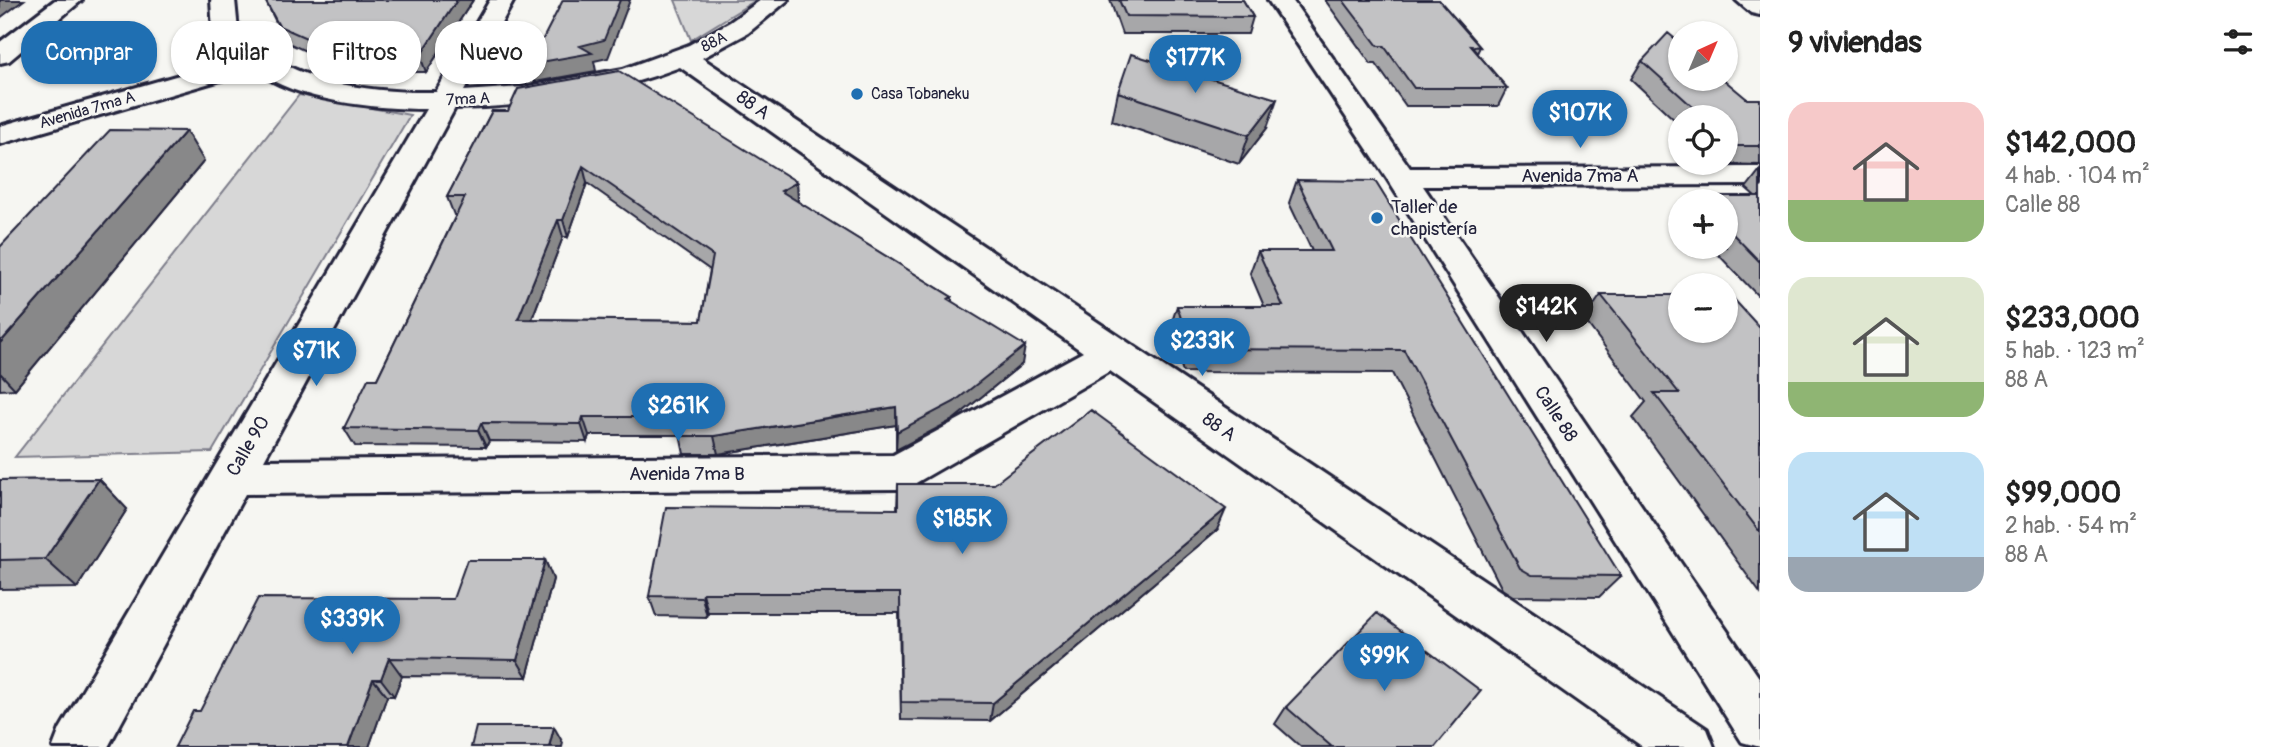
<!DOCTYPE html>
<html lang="es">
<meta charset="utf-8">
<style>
:root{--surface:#fff;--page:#f6f6f6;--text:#222;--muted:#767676;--accent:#1f6fb2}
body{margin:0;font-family:Pangolin,sans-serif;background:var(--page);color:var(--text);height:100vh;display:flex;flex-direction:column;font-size:26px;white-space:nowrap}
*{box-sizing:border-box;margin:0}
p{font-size:23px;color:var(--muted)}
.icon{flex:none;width:38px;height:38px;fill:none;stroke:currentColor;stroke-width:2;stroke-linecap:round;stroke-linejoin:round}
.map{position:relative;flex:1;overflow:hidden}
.details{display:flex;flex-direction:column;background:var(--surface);width:525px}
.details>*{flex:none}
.hud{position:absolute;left:21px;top:21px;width:665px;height:63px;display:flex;gap:14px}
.needle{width:46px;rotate:44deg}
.fabs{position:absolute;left:1668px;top:21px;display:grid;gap:14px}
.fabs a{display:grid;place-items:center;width:70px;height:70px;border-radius:50%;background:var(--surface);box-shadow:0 2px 5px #0004;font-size:35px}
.price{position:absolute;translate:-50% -60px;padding:0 16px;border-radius:24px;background:var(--accent);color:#fff;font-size:23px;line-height:46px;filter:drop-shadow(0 2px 4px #0008)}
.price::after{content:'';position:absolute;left:50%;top:42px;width:21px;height:16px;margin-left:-10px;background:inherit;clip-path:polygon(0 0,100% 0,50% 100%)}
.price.active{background:#222;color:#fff}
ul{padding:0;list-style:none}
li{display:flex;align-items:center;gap:21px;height:175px;padding:0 28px}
li span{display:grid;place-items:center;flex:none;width:196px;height:140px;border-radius:21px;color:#555}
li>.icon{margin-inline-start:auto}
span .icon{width:84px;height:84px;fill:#fffc;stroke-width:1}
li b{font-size:30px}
h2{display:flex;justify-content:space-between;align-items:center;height:84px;padding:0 28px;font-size:30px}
.tag{padding:0 24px;border-radius:28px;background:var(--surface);box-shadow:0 2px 5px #0004;font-size:24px;line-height:63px}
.tag.active{background:var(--accent);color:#fff}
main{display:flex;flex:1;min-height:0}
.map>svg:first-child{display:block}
</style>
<main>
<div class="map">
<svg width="1760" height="747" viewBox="0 0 1760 747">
<rect width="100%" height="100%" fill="#f6f6f2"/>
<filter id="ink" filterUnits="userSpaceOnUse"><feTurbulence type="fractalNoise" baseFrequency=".0143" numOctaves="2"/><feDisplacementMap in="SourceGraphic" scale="14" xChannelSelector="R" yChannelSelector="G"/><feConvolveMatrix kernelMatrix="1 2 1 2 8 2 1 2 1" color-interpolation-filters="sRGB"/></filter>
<g filter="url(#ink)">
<path fill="#d7d7d7" stroke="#7c7c89" stroke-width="2" d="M 675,0 L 756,0 L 691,40 Z
M 299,95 L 410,115 L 212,452 L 15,457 Z"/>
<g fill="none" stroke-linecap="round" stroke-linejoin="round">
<defs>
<path id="minor" d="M 55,0 L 82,0 L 9,61 L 0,63 L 0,42 Z
M 211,0 L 235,0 L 238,31 C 290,83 365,93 436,92 L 490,0 L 514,0 L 464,91 L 523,87 L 623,69 L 689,45 L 730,22 L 761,0 L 788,0 L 748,33 L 702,58 L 1707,729 L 1714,747 L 1643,747 L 1110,371 L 914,484 L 899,489 L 245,494 L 108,747 L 53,747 L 60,729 L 426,109 C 376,109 296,101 255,70 L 0,144 L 0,126 L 239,58 L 213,32 ZM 680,67 L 1083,352 L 893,455 L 264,460 L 455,108 C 531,107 609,94 680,67 Z
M 1268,0 L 1292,0 L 1410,168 L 1760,167 L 1760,185 L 1423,186 L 1760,679 L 1760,747 L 1742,742 L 1386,177 Z
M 1736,0 L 1760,0 L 1760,15 L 1751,13 Z"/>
</defs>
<use href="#minor" stroke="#22223b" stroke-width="6"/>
<use href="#minor" fill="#f6f6f2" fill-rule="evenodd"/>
</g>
<path fill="#a7a7a9" stroke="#22223b" stroke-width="2" fill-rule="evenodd" d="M 265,0 L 473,0 L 426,72 L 351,72 L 286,42 Z
M 1110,0 L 1243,0 L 1253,17 L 1248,34 L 1122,34 Z
M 1325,0 L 1439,0 L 1480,47 L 1477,53 L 1507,88 L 1498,106 L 1406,106 L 1376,64 L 1371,64 Z
M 1642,61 L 1747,99 L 1760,99 L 1760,165 L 1722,164 L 1720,163 L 1726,163 L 1726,117 L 1680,117 L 1680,125 L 1631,79 Z
M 1118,92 L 1267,128 L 1239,164 L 1112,121 Z
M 492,111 L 797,182 L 798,200 L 796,201 L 952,297 L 952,302 L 1022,364 L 953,420 L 896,450 L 896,425 L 718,454 L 684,454 L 680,435 L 589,435 L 587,442 L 489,441 L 486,447 L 355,446 L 344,428 L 377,379 L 456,215 L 454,215 L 447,197 ZM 587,183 L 710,270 L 701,321 L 532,319 L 563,237 L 568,237 Z
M 204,161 L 15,389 L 0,390 L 0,247 Z
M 1760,170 L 1760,295 L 1757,295 L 1711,247 L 1726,247 L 1726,201 L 1691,201 L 1695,196 L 1755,196 L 1746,188 Z
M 1297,180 L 1621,576 L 1599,597 L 1513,596 L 1502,589 L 1392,373 L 1183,372 L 1170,328 L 1177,306 L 1264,306 L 1250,273 L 1258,251 L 1312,251 L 1289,203 Z
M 1601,295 L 1760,328 L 1760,593 L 1633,417 L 1646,402 L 1584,319 Z
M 99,479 L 127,509 L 77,588 L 0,589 L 0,480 Z
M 898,484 L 1217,530 L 990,721 L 901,720 L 899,613 L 708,613 L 707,617 L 656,616 L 649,596 L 897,509 Z
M 545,560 L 553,579 L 527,677 L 402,676 L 394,696 L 387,696 L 369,747 L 175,747 L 200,711 L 453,599 Z
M 1286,707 L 1435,747 L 1301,747 L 1275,724 Z"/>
<path fill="#888889" stroke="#22223b" stroke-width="2" d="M 0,0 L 24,0 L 0,18 Z
M 457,0 L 473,0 L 426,72 L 420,56 Z
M 620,0 L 630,0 L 608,58 L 594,61 L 596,71 L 535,82 L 530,64 L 580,46 Z
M 1277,99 L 1267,128 L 1239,164 L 1249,135 Z
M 186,131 L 204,161 L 15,389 L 0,373 L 0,343 Z
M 583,166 L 587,183 L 568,237 L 563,220 Z
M 797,182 L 798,200 L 782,209 L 781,191 Z
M 558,220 L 563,237 L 525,337 L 518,319 Z
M 1025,346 L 1022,364 L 953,420 L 896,450 L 897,432 Z
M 896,407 L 896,425 L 718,454 L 714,436 Z
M 583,417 L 589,435 L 587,442 L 581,424 Z
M 481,423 L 489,441 L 486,447 L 478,430 Z
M 99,479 L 127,509 L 77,588 L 45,559 Z
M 1226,509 L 1217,530 L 990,721 L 993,703 Z
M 545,560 L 553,579 L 527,677 L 517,660 Z
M 703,593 L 708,613 L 707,617 L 702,597 Z
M 389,658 L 402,676 L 394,696 L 381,679 Z
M 373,679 L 387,696 L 369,747 L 348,747 Z
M 554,727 L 563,743 L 562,747 L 549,747 Z"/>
<path fill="#c2c2c4" stroke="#22223b" stroke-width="2" fill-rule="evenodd" d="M 265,0 L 457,0 L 420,56 L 345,55 L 279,26 Z
M 563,0 L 620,0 L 604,40 L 580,46 L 592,53 L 530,64 Z
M 1119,0 L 1243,0 L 1253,17 L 1126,16 Z
M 1343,0 L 1439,0 L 1480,47 L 1471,46 L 1507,88 L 1414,88 L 1384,46 L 1378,46 Z
M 1668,33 L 1680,43 L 1680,79 L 1723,79 L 1747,99 L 1760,99 L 1760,146 L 1735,146 L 1726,137 L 1726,117 L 1704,117 L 1642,61 Z
M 1131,54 L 1277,99 L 1249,135 L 1118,92 Z
M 619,71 L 797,182 L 781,191 L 952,297 L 948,299 L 1025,346 L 954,402 L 897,432 L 896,407 L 714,436 L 680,436 L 683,417 L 583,417 L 581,424 L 481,423 L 478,430 L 344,428 L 368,379 L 377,379 L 465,197 L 447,197 L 492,111 L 508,111 L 518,89 ZM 583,166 L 713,256 L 701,321 L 518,319 L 558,220 L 563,220 Z
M 110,130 L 186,131 L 0,343 L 0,247 Z
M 1297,180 L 1375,181 L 1621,576 L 1532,575 L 1520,568 L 1404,350 L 1191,349 L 1177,306 L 1283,306 L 1258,251 L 1332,251 Z
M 1695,196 L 1760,196 L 1760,262 L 1726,227 L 1726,201 L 1700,201 Z
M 1601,295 L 1680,295 L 1680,331 L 1726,331 L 1726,296 L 1731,296 L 1760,328 L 1760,532 L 1654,393 L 1679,393 Z
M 1091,410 L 1226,509 L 993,703 L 901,702 L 900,593 L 703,593 L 702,597 L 649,596 L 666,507 L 898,509 L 898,484 L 994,484 Z
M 99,479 L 45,559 L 0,560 L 0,480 Z
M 467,560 L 545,560 L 517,660 L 389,658 L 381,679 L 373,679 L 348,747 L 175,747 L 193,711 L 200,711 L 258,598 L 453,599 Z
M 1377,613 L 1481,691 L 1435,747 L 1332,747 L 1286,707 Z
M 476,727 L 554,727 L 549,747 L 471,747 Z"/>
</g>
<g fill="#1f6fb2" stroke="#f6f6f2" stroke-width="2.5">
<circle cx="857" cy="94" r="7"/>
<circle cx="1377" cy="218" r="7"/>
</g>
<g text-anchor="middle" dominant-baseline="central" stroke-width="5" stroke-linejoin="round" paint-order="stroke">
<g font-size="16" fill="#22223b" stroke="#f6f6f2">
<text transform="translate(714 42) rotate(-27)">88A</text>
<text transform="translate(468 99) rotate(-3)">7ma A</text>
<text transform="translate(87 110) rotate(-16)">Avenida 7ma A</text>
</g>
<g font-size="16" fill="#22223b" stroke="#f6f6f2" text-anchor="start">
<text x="871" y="94">Casa Tobaneku</text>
</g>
<g font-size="19" fill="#22223b" stroke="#f6f6f2">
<text transform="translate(753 105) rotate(35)">88 A</text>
<text x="1580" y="176">Avenida 7ma A</text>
<text transform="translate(1556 414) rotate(57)">Calle 88</text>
<text transform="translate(1219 427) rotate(34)">88 A</text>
<text transform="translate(248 446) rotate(-60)">Calle 90</text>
<text x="687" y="474">Avenida 7ma B</text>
</g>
<g font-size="19" fill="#22223b" stroke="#f6f6f2" text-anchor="start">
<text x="1391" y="207">Taller de<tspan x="1391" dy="22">chapistería</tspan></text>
</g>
</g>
</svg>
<div class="fabs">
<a><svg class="needle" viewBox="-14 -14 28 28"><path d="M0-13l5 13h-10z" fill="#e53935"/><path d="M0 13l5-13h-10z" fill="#767676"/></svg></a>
<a><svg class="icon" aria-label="locate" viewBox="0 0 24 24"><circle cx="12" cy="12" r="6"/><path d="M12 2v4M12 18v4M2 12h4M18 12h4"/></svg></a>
<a>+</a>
<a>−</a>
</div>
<b class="price" style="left:1195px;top:95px">$177K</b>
<b class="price" style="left:1580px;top:150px">$107K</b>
<b class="price active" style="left:1546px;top:344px">$142K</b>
<b class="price" style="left:1202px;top:378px">$233K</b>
<b class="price" style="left:316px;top:388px">$71K</b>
<b class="price" style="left:678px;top:443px">$261K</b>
<b class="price" style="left:962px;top:556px">$185K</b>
<b class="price" style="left:352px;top:656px">$339K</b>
<b class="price" style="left:1384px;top:693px">$99K</b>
<div class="hud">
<a class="tag active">Comprar</a>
<a class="tag">Alquilar</a>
<a class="tag">Filtros</a>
<a class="tag">Nuevo</a>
</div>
</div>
<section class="details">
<h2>9 viviendas<svg class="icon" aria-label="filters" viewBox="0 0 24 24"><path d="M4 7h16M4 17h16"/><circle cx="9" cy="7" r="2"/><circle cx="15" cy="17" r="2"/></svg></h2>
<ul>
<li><span style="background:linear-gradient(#f6c9c9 70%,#8fb573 0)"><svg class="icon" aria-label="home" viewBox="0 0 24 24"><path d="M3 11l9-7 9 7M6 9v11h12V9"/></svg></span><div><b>$142,000</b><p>4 hab. · 104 m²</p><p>Calle 88</p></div></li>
<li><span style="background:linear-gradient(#dfe7d0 75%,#8fb573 0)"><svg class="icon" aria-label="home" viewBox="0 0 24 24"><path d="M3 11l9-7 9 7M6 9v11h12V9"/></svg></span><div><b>$233,000</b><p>5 hab. · 123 m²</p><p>88 A</p></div></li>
<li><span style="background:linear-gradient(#bfe0f5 75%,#9aa5b1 0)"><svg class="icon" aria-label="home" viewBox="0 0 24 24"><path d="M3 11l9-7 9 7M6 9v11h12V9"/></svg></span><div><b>$99,000</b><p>2 hab. · 54 m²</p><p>88 A</p></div></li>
</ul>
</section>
</main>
